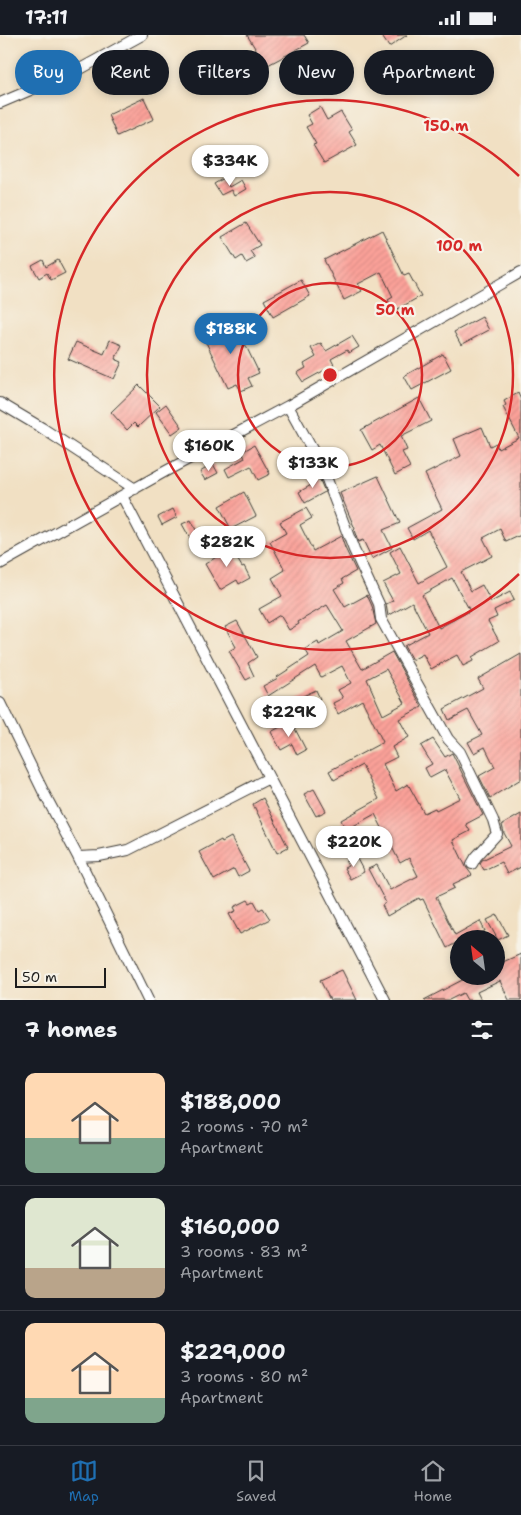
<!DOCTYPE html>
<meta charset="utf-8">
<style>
:root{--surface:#171b24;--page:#242831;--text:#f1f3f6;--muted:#9ea1a6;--line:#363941;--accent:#1f6fb2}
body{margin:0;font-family:"Shantell Sans",sans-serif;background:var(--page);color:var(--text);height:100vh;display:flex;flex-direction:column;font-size:19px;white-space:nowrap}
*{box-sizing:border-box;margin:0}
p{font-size:16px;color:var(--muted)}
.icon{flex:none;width:28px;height:28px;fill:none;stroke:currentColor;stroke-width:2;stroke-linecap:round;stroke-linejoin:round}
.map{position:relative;height:965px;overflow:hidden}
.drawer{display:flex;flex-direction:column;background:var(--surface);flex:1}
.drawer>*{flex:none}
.hud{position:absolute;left:15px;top:15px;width:491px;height:45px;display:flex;gap:10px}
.needle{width:32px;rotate:331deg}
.fabs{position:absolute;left:450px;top:895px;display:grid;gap:10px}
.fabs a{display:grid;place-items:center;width:55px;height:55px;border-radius:50%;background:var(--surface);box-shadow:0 2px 8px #0003;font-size:25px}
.scale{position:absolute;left:15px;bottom:12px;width:91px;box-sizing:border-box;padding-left:5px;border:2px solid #1c1c1c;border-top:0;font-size:14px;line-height:18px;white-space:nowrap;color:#1c1c1c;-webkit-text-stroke:4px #f7f3e8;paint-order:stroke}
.price{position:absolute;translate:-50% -42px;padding:0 11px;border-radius:18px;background:#fff;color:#222;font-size:16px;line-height:32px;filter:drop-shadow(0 1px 2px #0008)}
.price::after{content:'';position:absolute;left:50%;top:30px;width:15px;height:11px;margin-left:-8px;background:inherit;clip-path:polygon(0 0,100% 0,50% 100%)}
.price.current{background:var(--accent);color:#fff}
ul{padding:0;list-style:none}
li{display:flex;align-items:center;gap:15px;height:125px;padding:0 25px}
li+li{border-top:1px solid var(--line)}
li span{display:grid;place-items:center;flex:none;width:140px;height:100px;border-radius:10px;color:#555}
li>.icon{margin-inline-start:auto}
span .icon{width:60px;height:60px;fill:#fffc;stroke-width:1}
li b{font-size:21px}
h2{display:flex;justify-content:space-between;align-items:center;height:60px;padding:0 25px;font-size:21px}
.tag{padding:0 18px;border-radius:22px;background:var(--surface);box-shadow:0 2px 8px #0003;font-size:18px;line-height:45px}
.tag.current{background:var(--accent);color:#fff}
.status{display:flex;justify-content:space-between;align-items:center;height:35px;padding:0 25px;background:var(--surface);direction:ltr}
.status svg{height:14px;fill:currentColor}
.tabs{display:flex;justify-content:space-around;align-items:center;height:70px;border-top:1px solid var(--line);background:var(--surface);font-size:14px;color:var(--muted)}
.tabs a{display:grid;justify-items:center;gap:2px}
.tabs .current{color:var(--accent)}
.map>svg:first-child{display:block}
</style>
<div class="status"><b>17:11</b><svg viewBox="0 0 49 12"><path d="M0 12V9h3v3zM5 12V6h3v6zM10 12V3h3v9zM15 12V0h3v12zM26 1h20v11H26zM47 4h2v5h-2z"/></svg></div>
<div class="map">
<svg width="521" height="965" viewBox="0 0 521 965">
<defs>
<pattern id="building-hatch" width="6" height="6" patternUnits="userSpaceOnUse" patternTransform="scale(1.25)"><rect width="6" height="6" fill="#fba199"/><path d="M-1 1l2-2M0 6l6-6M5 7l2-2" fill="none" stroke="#d78a83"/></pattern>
</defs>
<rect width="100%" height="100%" fill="#f7f3e8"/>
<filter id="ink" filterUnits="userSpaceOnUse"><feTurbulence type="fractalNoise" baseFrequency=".02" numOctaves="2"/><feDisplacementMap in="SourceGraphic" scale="10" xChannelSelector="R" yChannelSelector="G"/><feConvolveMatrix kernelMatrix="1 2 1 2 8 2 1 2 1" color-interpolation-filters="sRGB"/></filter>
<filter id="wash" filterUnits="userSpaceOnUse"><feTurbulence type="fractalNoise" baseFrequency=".0096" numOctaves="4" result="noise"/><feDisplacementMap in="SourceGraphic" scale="20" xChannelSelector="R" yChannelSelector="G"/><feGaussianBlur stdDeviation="1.12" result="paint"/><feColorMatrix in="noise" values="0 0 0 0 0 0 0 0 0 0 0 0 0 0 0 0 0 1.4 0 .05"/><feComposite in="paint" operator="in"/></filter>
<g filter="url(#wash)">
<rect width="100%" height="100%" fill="#f1e0c3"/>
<g id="blocks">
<path fill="url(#building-hatch)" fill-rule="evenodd" d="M 247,0 L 304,0 L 309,8 L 266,31 Z
M 381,0 L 407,0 L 389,12 Z
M 144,63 L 154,84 L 117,101 L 108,80 Z
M 320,72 L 327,85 L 341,77 L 352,95 L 349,97 L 357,110 L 324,128 L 313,110 L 316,109 L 306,92 L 312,89 L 307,80 Z
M 224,143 L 229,152 L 241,145 L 246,154 L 234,161 L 231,155 L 221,160 L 214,149 Z
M 246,188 L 260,210 L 250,216 L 255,223 L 246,228 L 242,221 L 236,225 L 222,202 Z
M 382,195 L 404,241 L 409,239 L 421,261 L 394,276 L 388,265 L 393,262 L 381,237 L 358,249 L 362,256 L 344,265 L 324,225 Z
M 43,225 L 46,232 L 58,225 L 65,238 L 51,245 L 47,238 L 39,243 L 32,231 Z
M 301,245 L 310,261 L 273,282 L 264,265 Z
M 482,282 L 489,295 L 461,310 L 454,297 Z
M 233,284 L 259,338 L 248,343 L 252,351 L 241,356 L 237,349 L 228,353 L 202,299 Z
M 352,301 L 359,312 L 349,318 L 347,315 L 331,324 L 334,330 L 303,347 L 297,338 L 306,333 L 304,329 L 316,322 L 311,313 L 321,308 L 326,316 Z
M 110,305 L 122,310 L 115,324 L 122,327 L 114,344 L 68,324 L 76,307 L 104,319 Z
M 443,319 L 451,334 L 412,355 L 404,341 Z
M 139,350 L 160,371 L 138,392 L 134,388 L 127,395 L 111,377 Z
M 518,358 L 521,365 L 521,500 L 506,507 L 500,494 L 483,503 L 492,521 L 461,537 L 471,556 L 482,550 L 491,567 L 510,557 L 514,565 L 494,575 L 497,582 L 488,586 L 499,606 L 472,622 L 473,626 L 463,631 L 457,620 L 431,634 L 423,619 L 412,625 L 404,611 L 428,598 L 412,567 L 388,581 L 386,569 L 393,566 L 383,548 L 401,539 L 390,517 L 400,511 L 419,548 L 447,532 L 428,495 L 413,504 L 407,493 L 442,474 L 425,439 L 461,421 L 454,404 L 482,392 L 490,411 L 496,408 L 498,414 L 519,403 L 503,372 L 506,370 L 504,366 ZM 452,543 L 470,576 L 439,593 L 422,560 Z
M 419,363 L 431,386 L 401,401 L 407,415 L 402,417 L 410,432 L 395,440 L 380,410 L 372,415 L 361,395 Z
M 166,369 L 182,392 L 172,399 L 156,377 Z
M 254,410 L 270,439 L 258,445 L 251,431 L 229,442 L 225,434 L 245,423 L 242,417 Z
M 213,429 L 218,438 L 205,445 L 200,437 Z
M 316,436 L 325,457 L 305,468 L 299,457 L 313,449 L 308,440 Z
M 378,441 L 400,488 L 383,495 L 392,513 L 372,524 L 363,505 L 358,507 L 354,495 L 355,494 L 340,458 Z
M 244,457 L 256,481 L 231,494 L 219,471 Z
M 306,473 L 312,483 L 300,490 L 313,516 L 341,501 L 345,513 L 356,536 L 342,544 L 344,548 L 334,554 L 345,572 L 367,560 L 372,571 L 376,589 L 346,606 L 362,634 L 392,617 L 422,672 L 399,684 L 409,702 L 392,712 L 397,722 L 383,729 L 396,756 L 408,749 L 424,778 L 435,773 L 436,775 L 460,763 L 445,735 L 430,743 L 425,733 L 432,729 L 421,711 L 433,704 L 445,722 L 452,718 L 483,780 L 466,789 L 470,796 L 453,805 L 466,832 L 472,840 L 453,849 L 455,853 L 436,862 L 455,900 L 480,886 L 485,896 L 471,904 L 457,904 L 458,907 L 447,913 L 423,864 L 420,865 L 419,863 L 387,881 L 382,870 L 386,868 L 368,834 L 377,830 L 390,855 L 418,841 L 409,823 L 400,828 L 375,779 L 346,795 L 341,785 L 379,764 L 362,730 L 334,745 L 329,736 L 383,707 L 362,665 L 338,679 L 333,668 L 343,663 L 338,655 L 351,648 L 342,631 L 321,642 L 315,631 L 268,661 L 263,651 L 278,643 L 277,642 L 309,621 L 305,614 L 318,607 L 319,610 L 343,596 L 327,570 L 298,587 L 299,589 L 289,595 L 280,580 L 267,588 L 259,574 L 282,561 L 272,543 L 285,535 L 270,507 L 286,498 L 280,487 ZM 386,634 L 405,668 L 383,680 L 367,644 Z
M 173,474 L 177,482 L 162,490 L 158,482 Z
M 191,485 L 199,501 L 191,505 L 182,489 Z
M 228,508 L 242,532 L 244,531 L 250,543 L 239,549 L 237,545 L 220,555 L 205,529 L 218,521 L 215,515 Z
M 237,586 L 257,622 L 248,628 L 254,641 L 246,645 L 229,616 L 236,612 L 225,592 Z
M 521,619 L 521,744 L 490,763 L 479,741 L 495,732 L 485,712 L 474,718 L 468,707 L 482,700 L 468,675 L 449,685 L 444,674 L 483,653 L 478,644 Z
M 316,655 L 320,664 L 290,678 L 291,679 L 280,684 L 275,674 Z
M 291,686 L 306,715 L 297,720 L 292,709 L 281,715 L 271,697 Z
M 314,754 L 326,776 L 316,781 L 304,759 Z
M 263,763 L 288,812 L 277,818 L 253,769 Z
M 521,779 L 521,832 L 507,839 L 501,827 L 484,835 L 480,828 L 482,825 L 511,811 L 504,798 L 502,790 Z
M 231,802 L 249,836 L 238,842 L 234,834 L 214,845 L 199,817 L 221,805 L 222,807 Z
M 356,822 L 364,837 L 350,844 L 344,833 L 348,831 L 346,827 Z
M 248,865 L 250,868 L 254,866 L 259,875 L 263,873 L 270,884 L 240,899 L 229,879 L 236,876 L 234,872 Z
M 497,880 L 508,900 L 498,905 L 487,885 Z
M 521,919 L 521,965 L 509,965 L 500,946 L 477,957 L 481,965 L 467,965 L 463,958 L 449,965 L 424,965 L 470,941 L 496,941 L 496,930 Z
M 342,935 L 357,965 L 330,965 L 320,945 Z"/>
</g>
</g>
<g filter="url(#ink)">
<use href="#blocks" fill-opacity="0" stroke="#3c3935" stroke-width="1"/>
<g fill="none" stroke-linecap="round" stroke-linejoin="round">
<defs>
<path id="street" d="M 0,68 L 82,33 L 142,0
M 0,368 L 42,393 L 135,454
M 288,371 L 323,434 L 354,515 L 379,569 L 381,584 L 448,704 L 460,717 L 493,785 L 497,799 L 476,822 L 472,829
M 122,461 L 385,965
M 0,529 L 166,436 L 288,371 L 521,237
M 0,668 L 44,758 L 78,822 L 148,965
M 78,822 L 99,821 L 128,815 L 269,743"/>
</defs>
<use href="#street" stroke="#3c3935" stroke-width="12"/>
<use href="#street" stroke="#fff" stroke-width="10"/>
</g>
</g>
<g fill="none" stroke="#d62828" stroke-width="2.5">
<circle cx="330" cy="340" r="92"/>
<circle cx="330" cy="340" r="183"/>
<path d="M519 539A275 275 0 1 1 519 141"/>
</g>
<circle cx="330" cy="340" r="8" fill="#d62828" stroke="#f7f3e8" stroke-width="2.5"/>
<g font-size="15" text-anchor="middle" font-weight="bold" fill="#d62828" stroke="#f7f3e8" stroke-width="4.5" stroke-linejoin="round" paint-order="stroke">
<text x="446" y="96">150 m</text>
<text x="459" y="216">100 m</text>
<text x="395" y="280">50 m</text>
</g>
</svg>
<div class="fabs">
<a><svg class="needle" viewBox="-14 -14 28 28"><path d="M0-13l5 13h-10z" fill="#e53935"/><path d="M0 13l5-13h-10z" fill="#9ea1a6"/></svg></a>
</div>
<div class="scale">50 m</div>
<b class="price" style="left:230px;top:152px">$334K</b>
<b class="price current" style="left:231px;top:320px">$188K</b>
<b class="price" style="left:209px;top:437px">$160K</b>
<b class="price" style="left:313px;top:454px">$133K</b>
<b class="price" style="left:227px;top:533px">$282K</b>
<b class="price" style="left:289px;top:703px">$229K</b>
<b class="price" style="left:354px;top:833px">$220K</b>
<div class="hud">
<a class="tag current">Buy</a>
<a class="tag">Rent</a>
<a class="tag">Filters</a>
<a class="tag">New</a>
<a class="tag">Apartment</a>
</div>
</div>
<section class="drawer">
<h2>7 homes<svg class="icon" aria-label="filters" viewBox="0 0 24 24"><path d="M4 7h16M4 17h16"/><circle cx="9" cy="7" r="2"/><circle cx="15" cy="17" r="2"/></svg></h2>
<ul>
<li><span style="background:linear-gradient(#ffd9b3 65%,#7fa58c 0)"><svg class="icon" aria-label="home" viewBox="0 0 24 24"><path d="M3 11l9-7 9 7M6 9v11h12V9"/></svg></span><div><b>$188,000</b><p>2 rooms · 70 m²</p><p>Apartment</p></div></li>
<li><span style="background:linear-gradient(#dfe7d0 70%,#b9a48a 0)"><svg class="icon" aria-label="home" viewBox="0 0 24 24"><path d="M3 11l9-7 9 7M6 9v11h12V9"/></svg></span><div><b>$160,000</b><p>3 rooms · 83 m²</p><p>Apartment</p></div></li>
<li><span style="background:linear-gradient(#ffd9b3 75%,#7fa58c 0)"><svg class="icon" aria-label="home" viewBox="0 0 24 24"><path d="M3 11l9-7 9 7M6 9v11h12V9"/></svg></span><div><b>$229,000</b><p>3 rooms · 80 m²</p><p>Apartment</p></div></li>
</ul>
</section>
<nav class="tabs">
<a class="current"><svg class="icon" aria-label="map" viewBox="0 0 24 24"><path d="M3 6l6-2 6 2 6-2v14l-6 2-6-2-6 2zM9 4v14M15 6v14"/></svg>Map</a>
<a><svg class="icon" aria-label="saved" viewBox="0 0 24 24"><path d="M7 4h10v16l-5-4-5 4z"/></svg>Saved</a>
<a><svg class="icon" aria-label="home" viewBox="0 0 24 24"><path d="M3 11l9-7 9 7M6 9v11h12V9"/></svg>Home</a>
</nav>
